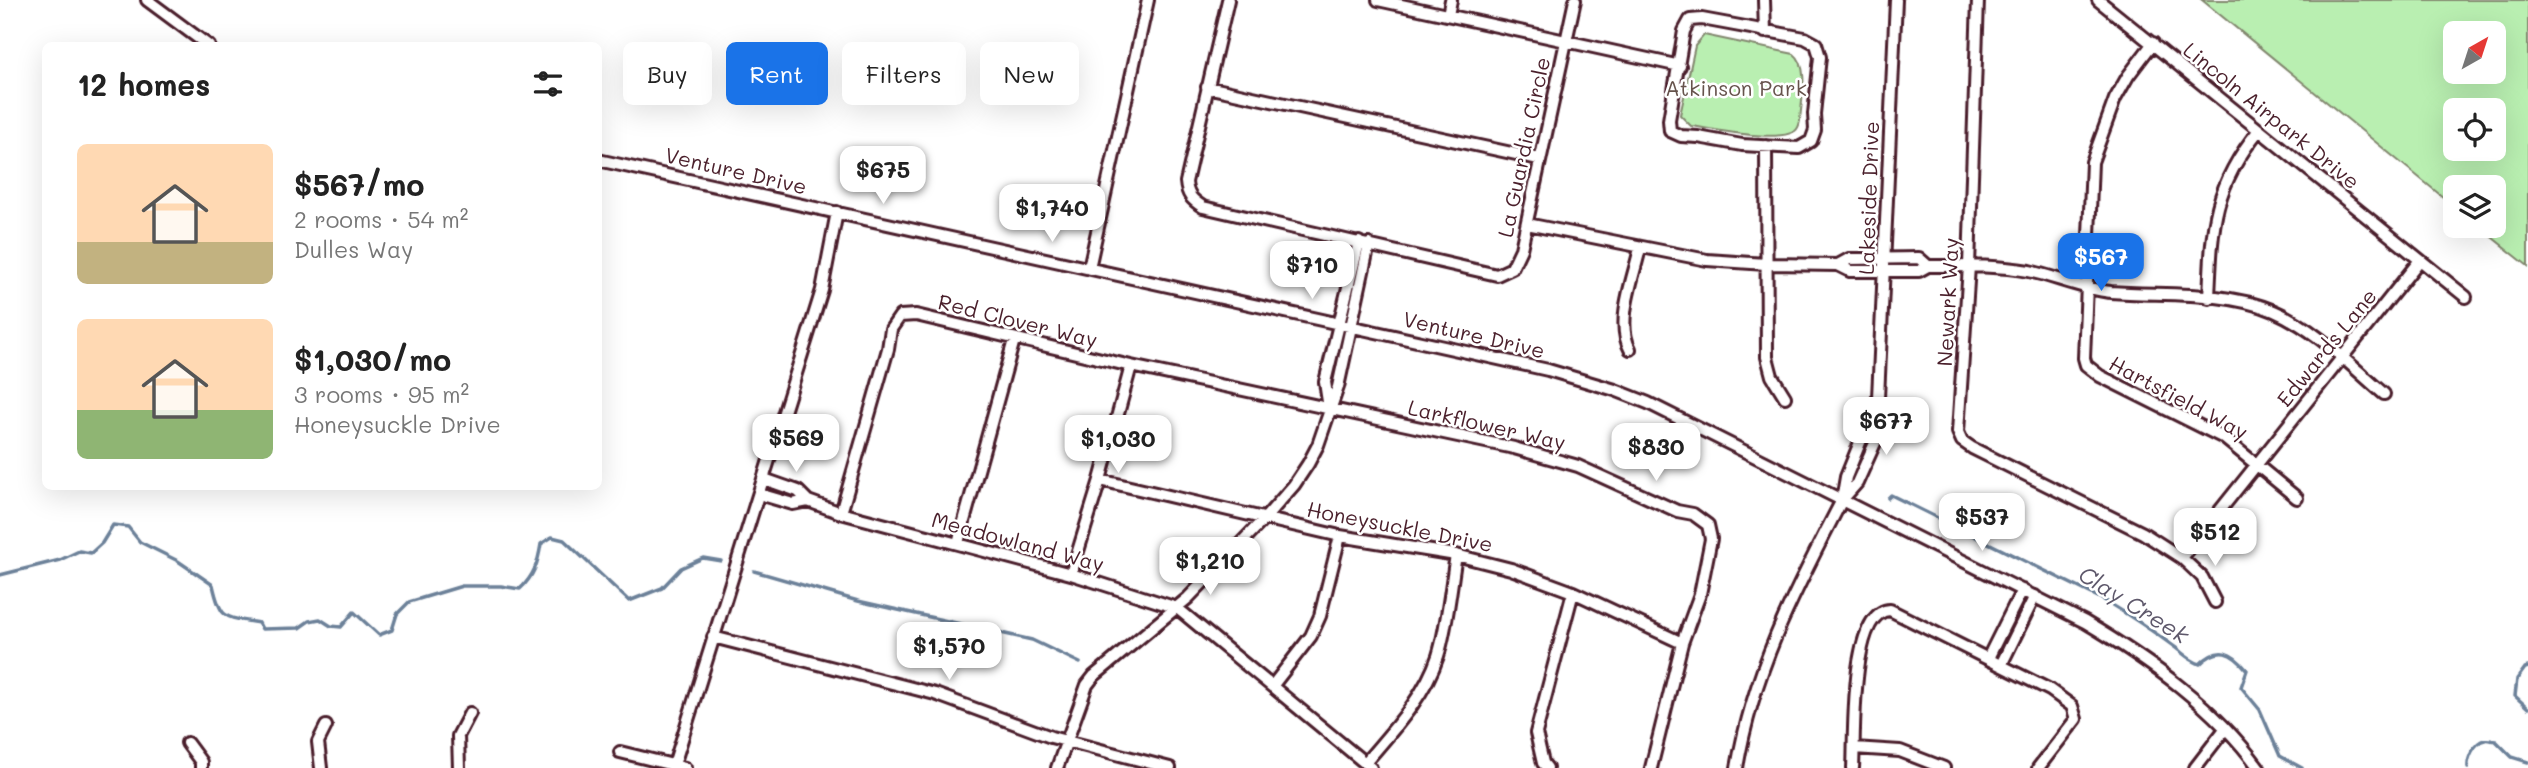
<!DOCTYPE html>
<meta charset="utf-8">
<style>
:root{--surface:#fff;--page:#f6f6f6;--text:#222;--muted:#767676;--accent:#1a73e8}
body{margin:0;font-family:Mali,sans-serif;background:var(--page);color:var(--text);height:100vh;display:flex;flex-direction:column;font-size:26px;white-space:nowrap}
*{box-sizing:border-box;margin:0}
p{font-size:23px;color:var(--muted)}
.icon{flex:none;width:38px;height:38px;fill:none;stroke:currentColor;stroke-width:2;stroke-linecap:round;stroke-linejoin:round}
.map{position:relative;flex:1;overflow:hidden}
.details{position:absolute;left:42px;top:42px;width:560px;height:448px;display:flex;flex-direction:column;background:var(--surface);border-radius:10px;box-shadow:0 7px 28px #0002}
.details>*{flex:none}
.hud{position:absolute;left:623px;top:42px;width:665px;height:63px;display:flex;gap:14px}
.needle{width:46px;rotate:39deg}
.fabs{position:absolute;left:2443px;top:21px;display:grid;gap:14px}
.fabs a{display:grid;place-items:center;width:63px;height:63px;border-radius:10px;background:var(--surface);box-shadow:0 7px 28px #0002;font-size:35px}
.price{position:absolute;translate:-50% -60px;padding:0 16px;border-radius:14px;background:#fff;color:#222;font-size:23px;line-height:46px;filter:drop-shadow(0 2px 4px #0008)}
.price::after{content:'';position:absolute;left:50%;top:42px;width:21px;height:16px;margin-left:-10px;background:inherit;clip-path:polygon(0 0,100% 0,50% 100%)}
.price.active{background:var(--accent);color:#fff}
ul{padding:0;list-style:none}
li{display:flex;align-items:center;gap:21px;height:175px;padding:0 35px}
li span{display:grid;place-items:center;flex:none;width:196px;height:140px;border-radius:10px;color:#555}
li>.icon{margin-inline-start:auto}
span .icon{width:84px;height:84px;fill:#fffc;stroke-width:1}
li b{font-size:30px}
h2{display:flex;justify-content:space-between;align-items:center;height:84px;padding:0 35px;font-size:30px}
.pill{padding:0 24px;border-radius:10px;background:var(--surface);box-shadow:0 7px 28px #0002;font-size:24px;line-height:63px}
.pill.active{background:var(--accent);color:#fff}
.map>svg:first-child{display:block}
</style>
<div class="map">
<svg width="2528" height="768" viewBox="0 0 2528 768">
<rect width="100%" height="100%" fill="#fff"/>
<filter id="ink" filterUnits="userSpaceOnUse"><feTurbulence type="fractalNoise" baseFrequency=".0143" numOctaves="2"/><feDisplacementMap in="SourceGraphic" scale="14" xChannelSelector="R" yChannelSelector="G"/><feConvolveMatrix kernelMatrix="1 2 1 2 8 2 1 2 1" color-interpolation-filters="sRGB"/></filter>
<g filter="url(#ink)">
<path fill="#b9efb1" stroke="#82876e" stroke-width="2" fill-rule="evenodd" d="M 2202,0 L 2528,0 L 2528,266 L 2478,226 L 2494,226 L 2494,187 L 2455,187 L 2455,207 ZM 2494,33 L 2494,72 L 2455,72 L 2455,33 ZM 2494,110 L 2494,149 L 2455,149 L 2455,110 Z
M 1704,35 L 1794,54 C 1810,66 1801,102 1800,121 C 1799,125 1799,128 1795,131 C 1778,143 1713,129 1691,126 L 1680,115 L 1682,106 L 1695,46 Z"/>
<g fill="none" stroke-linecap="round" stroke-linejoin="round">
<path stroke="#6c8199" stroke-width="3.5" d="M 1888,498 L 1891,495 L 2104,600 C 2129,615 2153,631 2176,648 C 2185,655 2189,660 2200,664 C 2219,645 2232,652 2247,670 L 2241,687 L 2260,710 L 2280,756 L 2302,768
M 754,571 L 858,601 L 1032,640 L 1080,663
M 0,575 L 60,560 L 79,551 L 91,553 L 102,543 L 113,525 L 128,527 L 140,542 L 178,561 L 213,585 C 221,621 225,617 259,623 L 262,629 L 299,628 L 309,621 L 320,619 L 331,626 L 341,627 L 354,612 L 379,635 L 392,630 L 397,614 L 409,602 L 462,586 L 501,586 L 520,589 C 534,576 538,563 541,544 L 552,537 L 564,540 L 629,601 L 662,588 L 681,568 L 703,558 L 721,561
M 2528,667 L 2525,668 L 2517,679 L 2515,696 L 2528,708
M 2468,768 C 2467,759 2474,742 2485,740 C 2486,739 2495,741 2496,741 L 2512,757 L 2528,762"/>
<defs>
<path id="minor" d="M 147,0 L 209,46
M 1228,0 L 1186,182 C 1187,195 1192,200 1203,207 L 1497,275 L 1512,268 L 1521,249 L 1575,0
M 1378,0 L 1680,66
M 1764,0 L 1765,32
M 1978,0 L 1969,266 L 1958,432 L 1962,441 L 1972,448 L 2143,533 L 2182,558 L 2202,577 L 2215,602
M 2098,0 L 2466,297
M 1448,15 L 1451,0
M 1702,19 L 1805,38 L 1816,44 L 1820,57 L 1814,114 L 1815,130 L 1811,141 L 1799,148 L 1742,145 L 1698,137 L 1681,136 L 1670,131 L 1669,120 L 1684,31 L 1690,20 Z
M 2153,43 L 2128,76 L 2115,99 L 2092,162 L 2084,358 L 2086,365 L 2100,376 L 2224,438 L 2297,498
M 1207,87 L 1539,159
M 1766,146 L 1767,357 L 1772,376 L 1785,397
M 598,160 L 1548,370 L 1615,390 L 1648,403 L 2085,622 C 2149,660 2215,707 2259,768
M 1527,224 L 1707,260 L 1766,264 L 1838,265 L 1850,271 L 1919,271 L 1928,266 C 1962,266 1995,265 2029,271 C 2056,277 2082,289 2111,292 C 2164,296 2224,290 2274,311 C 2316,329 2350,365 2384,394
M 1838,265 L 1849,259 L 1919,258 L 1928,266
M 1089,268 L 1148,0
M 2209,298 C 2212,227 2212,188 2259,130
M 1630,349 C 1615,322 1634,277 1640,248
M 1329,408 L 1325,382 L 1359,242
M 764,479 L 798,491 L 808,501 L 841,513 L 1071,574 L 1177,608 L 1371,768
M 1100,480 L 1340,536 L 1456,555 L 1511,569 L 1573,592 L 1682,643
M 759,494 L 793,504 L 808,501
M 1842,500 L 1846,477 L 1878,398
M 841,513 L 888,349 L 891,329 L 900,316 L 916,315 L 1131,366 L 1514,448 L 1578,466 L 1677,511 L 1693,514 L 1708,525 L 1711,539 L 1700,594 L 1682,643 L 1651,768
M 958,543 L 1014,340
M 2182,558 L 2420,260
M 1071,574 L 1100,480 L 1131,366
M 713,637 L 935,694 L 1051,737 L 1170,768
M 1988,658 L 2022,590
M 2001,665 L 2035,596
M 1273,685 L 1311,636 L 1320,616 L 1340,536
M 187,743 L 201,762 L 201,768
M 1854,748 L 1900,751 L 1944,768
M 620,752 L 685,768
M 1365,763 C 1393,730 1424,698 1438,656 C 1447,628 1451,585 1456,555
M 321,768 L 318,742 L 326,726
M 459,768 L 458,736 L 470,713
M 673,768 L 822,290 L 837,212
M 1057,768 L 1087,685 L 1094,676 L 1188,598 L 1266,517 L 1294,485 L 1308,464 L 1318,445 L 1338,387 L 1369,244
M 1547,768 L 1543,763 L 1536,733 L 1573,592
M 1737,768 C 1754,667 1796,589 1842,500 L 1857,483 L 1875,443 L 1881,423 L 1878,398 L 1896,0
M 1853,768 C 1855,738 1849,611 1890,610 L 2050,690 L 2072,706 L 2076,719 L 2038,768
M 2195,768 L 2225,729"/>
</defs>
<use href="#minor" stroke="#4a1f2b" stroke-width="16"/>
<use href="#minor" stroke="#fff" stroke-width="10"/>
</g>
</g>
<g text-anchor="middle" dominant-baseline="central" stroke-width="5" stroke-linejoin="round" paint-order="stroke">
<g font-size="21" fill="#66534c" stroke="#fff">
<text x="1736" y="87">Atkinson Park</text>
</g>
<g font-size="21" fill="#4a1f2b" stroke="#fff">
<text transform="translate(2272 115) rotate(39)">Lincoln Airpark Drive</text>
<text transform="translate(1523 147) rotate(-78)">La Guardia Circle</text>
<text transform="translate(736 170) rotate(13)">Venture Drive</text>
<text transform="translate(1868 198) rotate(-88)">Lakeside Drive</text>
<text transform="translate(1947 302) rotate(-87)">Newark Way</text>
<text transform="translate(1018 320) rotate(14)">Red Clover Way</text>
<text transform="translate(1474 334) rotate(13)">Venture Drive</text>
<text transform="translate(2326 347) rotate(-51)">Edwards Lane</text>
<text transform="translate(2179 397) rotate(28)">Hartsfield Way</text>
<text transform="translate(1487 424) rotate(13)">Larkflower Way</text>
<text transform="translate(1400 526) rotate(11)">Honeysuckle Drive</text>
<text transform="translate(1018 541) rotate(15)">Meadowland Way</text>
</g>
<g font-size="23" font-style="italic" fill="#5e586b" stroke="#fff">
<text transform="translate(2134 604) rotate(32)">Clay Creek</text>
</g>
</g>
</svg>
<div class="fabs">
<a><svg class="needle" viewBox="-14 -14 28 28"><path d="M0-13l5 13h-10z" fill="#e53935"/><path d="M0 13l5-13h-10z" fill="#767676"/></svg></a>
<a><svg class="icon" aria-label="locate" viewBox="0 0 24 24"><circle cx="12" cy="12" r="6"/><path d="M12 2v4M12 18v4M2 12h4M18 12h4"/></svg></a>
<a><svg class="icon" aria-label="layers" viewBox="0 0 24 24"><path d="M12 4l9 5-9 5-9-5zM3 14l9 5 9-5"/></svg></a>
</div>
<b class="price" style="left:883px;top:206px">$675</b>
<b class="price" style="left:1052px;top:244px">$1,740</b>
<b class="price active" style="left:2101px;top:293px">$567</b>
<b class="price" style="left:1312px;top:301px">$710</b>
<b class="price" style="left:1886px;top:457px">$677</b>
<b class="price" style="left:796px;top:474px">$569</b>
<b class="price" style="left:1118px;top:475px">$1,030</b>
<b class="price" style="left:1656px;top:483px">$830</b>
<b class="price" style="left:1982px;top:553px">$537</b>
<b class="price" style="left:2215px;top:568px">$512</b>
<b class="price" style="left:1210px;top:597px">$1,210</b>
<b class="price" style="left:949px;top:682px">$1,570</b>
<div class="hud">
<a class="pill">Buy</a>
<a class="pill active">Rent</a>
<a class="pill">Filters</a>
<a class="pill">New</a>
</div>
<section class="details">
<h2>12 homes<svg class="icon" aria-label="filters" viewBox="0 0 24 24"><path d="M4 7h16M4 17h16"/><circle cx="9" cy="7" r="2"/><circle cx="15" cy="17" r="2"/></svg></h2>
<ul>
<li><span style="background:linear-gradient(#ffd9b3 70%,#c2b280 0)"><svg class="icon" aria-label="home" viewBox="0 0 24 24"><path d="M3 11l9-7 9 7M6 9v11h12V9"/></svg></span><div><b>$567/mo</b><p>2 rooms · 54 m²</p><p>Dulles Way</p></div></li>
<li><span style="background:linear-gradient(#ffd9b3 65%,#8fb573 0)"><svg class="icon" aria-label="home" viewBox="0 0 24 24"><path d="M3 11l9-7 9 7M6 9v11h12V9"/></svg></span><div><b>$1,030/mo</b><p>3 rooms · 95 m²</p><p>Honeysuckle Drive</p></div></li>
</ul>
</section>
</div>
